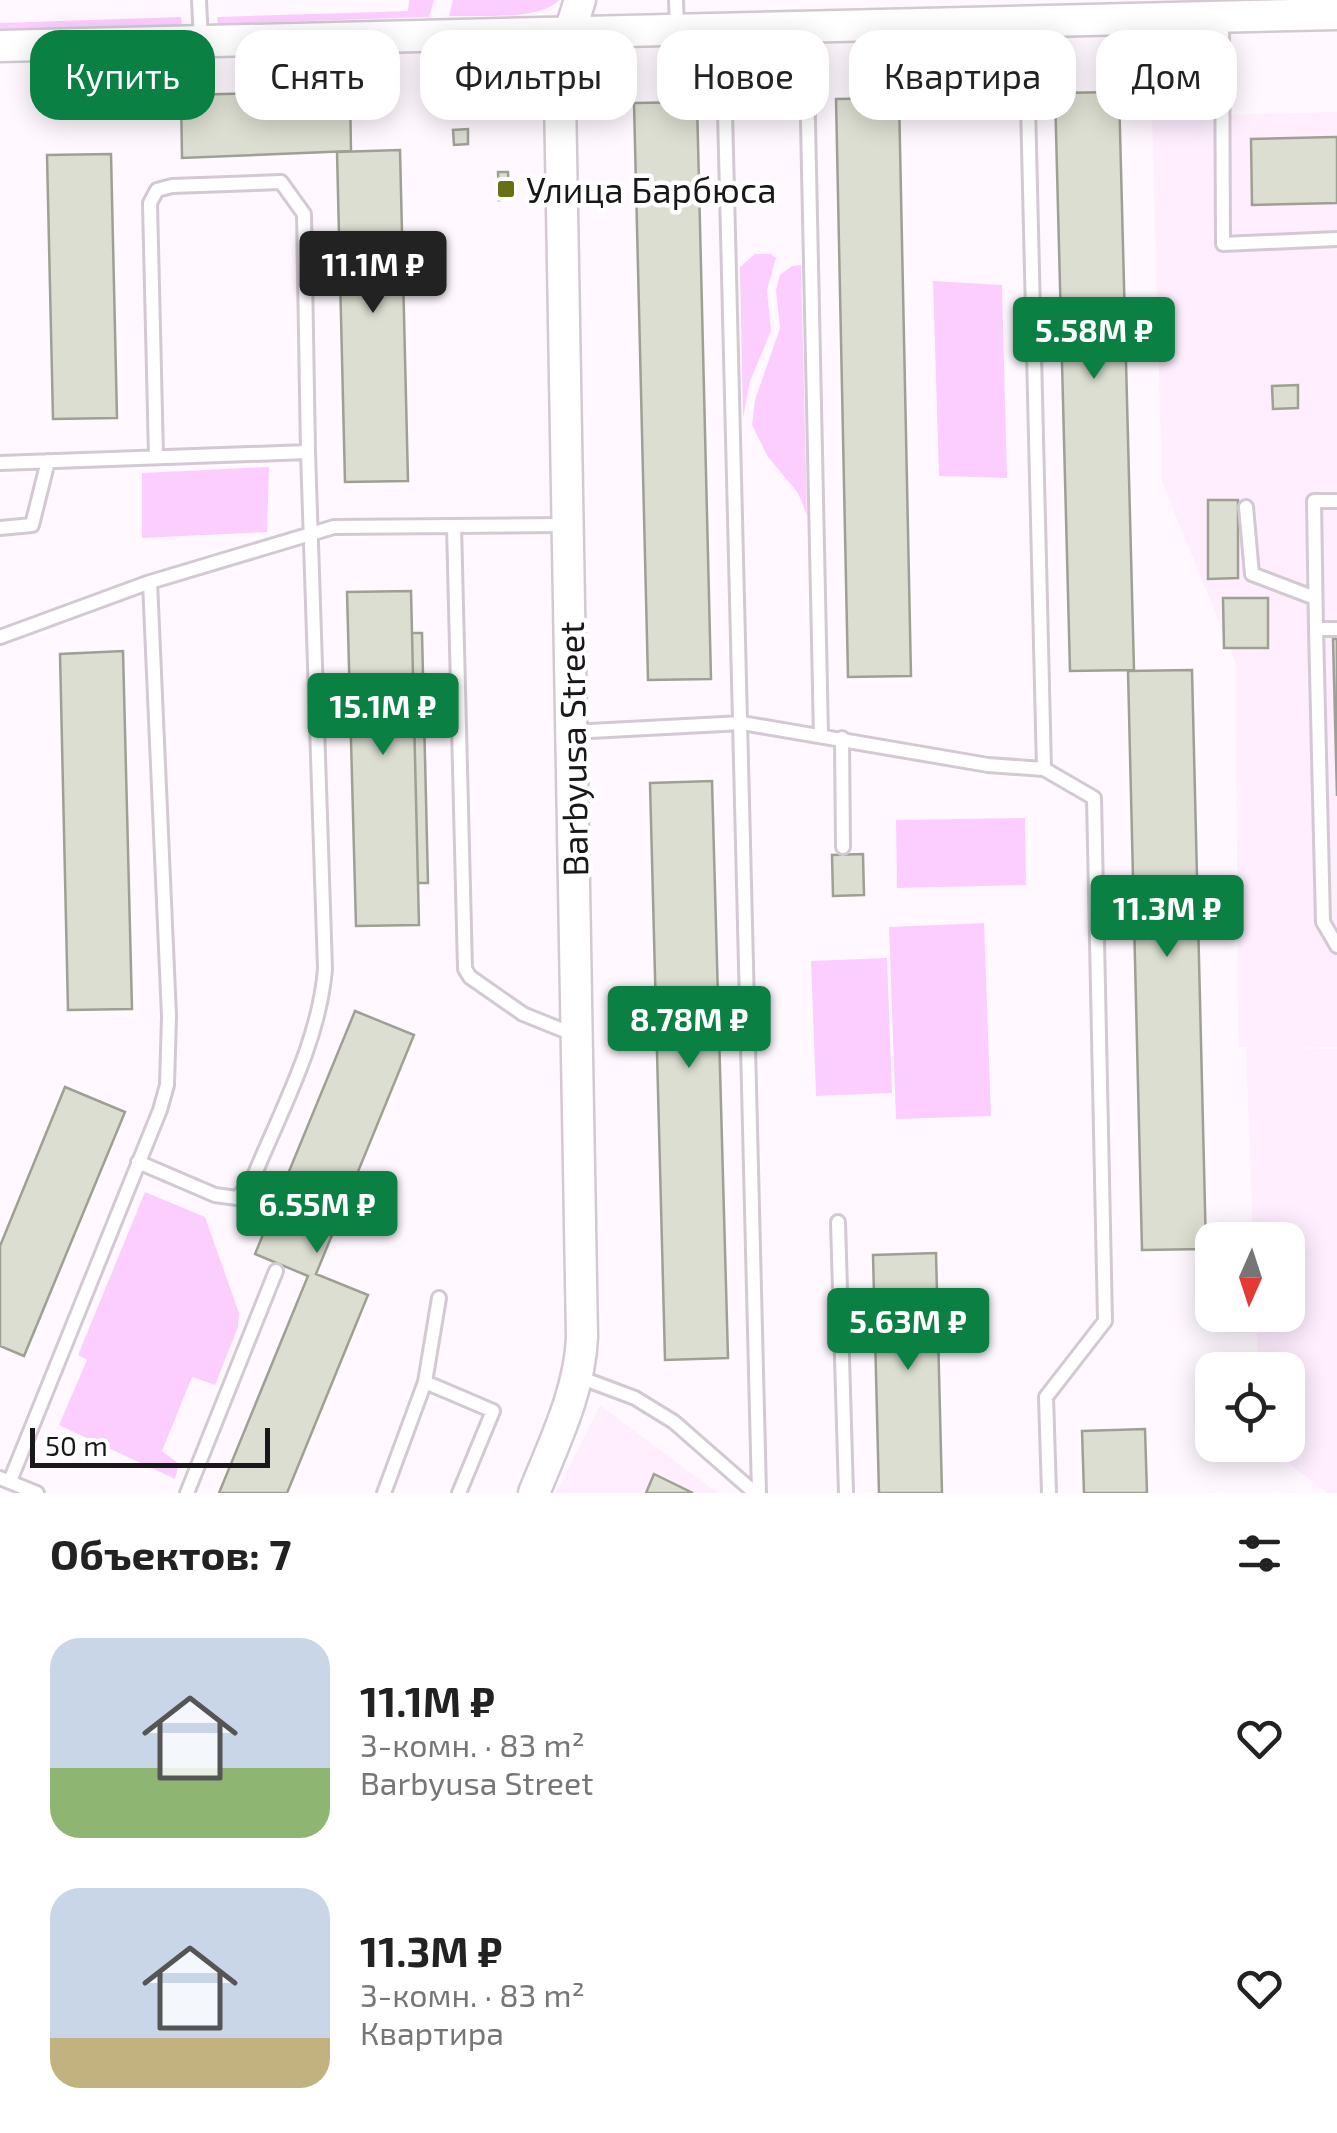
<!DOCTYPE html>
<html lang="ru">
<meta charset="utf-8">
<style>
:root{--surface:#fff;--page:#f2f2f2;--text:#222;--muted:#767676;--accent:#0b8043}
body{margin:0;font-family:"Exo 2",sans-serif;background:var(--page);color:var(--text);height:100vh;display:flex;flex-direction:column;font-size:38px;white-space:nowrap}
*{box-sizing:border-box;margin:0}
p{font-size:32px;color:var(--muted)}
.icon{flex:none;width:55px;height:55px;fill:none;stroke:currentColor;stroke-width:2;stroke-linecap:round;stroke-linejoin:round}
.map{position:relative;height:1493px;overflow:hidden}
.panel{display:flex;flex-direction:column;background:var(--surface);flex:1}
.panel>*{flex:none}
.guide{position:absolute;left:30px;top:30px;width:1278px;height:90px;display:flex;gap:20px}
.needle{width:65px;rotate:183deg}
.buttons{position:absolute;left:1195px;top:1222px;display:grid;gap:20px}
.buttons a{display:grid;place-items:center;width:110px;height:110px;border-radius:20px;background:var(--surface);box-shadow:0 5px 25px #0003;font-size:50px}
.scale{position:absolute;left:30px;bottom:25px;width:240px;box-sizing:border-box;padding-left:10px;border:5px solid #1a171a;border-top:0;font-size:28px;line-height:35px;white-space:nowrap;color:#1a171a;-webkit-text-stroke:8px #fff;paint-order:stroke}
.price{position:absolute;translate:-50% -85px;padding:0 22px;border-radius:10px;background:var(--accent);color:#fff;font-size:32px;line-height:65px;filter:drop-shadow(0 2px 5px #0008)}
.price::after{content:'';position:absolute;left:50%;top:60px;width:30px;height:22px;margin-left:-15px;background:inherit;clip-path:polygon(0 0,100% 0,50% 100%)}
.price.on{background:#222;color:#fff}
ul{padding:0;list-style:none}
li{display:flex;align-items:center;gap:30px;height:250px;padding:0 50px}
li span{display:grid;place-items:center;flex:none;width:280px;height:200px;border-radius:30px;color:#555}
li>.icon{margin-inline-start:auto}
span .icon{width:120px;height:120px;fill:#fffc;stroke-width:1}
li b{font-size:42px}
h2{display:flex;justify-content:space-between;align-items:center;height:120px;padding:0 50px;font-size:42px}
.chip{padding:0 35px;border-radius:30px;background:var(--surface);box-shadow:0 5px 25px #0003;font-size:35px;line-height:90px}
.chip.on{background:var(--accent);color:#fff}
.map>svg:first-child{display:block}
</style>
<div class="map">
<svg width="1337" height="1493" viewBox="0 0 1337 1493">
<rect width="100%" height="100%" fill="#fff9ff"/>
<path fill="#feeefe" d="M 1337,112 L 1337,1047 L 1284,1048 L 1337,1049 L 1337,1493 L 1327,1493 L 1264,1445 L 1288,1445 L 1288,1370 L 1258,1370 L 1256,1315 L 1288,1315 L 1288,1240 L 1253,1240 L 1246,1047 L 1238,1047 L 1236,664 L 1162,482 L 1152,117 Z
M 600,1405 L 718,1493 L 556,1493 Z"/>
<path fill="#fcceff" d="M 409,0 L 434,0 L 429,17 L 218,24 L 217,17 L 408,11 Z
M 453,0 L 559,0 C 541,21 476,15 449,16 Z
M 181,17 L 182,25 L 0,30 L 0,23 Z
M 755,254 L 771,254 L 776,258 L 767,290 L 771,331 L 750,381 L 743,418 L 740,267 Z
M 801,265 L 807,515 L 798,493 L 768,457 L 752,425 L 755,400 L 780,328 L 776,290 L 780,275 L 792,266 Z
M 933,281 L 1002,285 L 1007,478 L 939,476 Z
M 269,467 L 267,532 L 142,538 L 142,473 Z
M 1025,818 L 1026,885 L 897,888 L 896,820 Z
M 984,923 L 991,1116 L 896,1119 L 889,927 Z
M 887,958 L 892,1093 L 816,1096 L 811,961 Z
M 145,1192 L 205,1217 L 239,1313 L 238,1327 L 215,1385 L 192,1377 L 162,1451 L 179,1464 L 175,1479 L 59,1425 L 87,1360 L 78,1355 Z"/>
<path fill="#dcded1" stroke="#9ea094" stroke-width="2.5" d="M 750,67 L 778,67 L 778,77 L 751,77 Z
M 350,91 L 351,151 L 182,158 L 181,95 Z
M 1119,92 L 1134,670 L 1070,671 L 1055,93 Z
M 899,98 L 911,676 L 848,677 L 836,99 Z
M 697,102 L 711,679 L 648,680 L 634,103 Z
M 468,129 L 468,144 L 454,145 L 453,130 Z
M 1334,137 L 1337,137 L 1337,203 L 1252,205 L 1251,139 Z
M 400,150 L 408,481 L 345,482 L 337,152 Z
M 111,154 L 117,418 L 53,419 L 47,155 Z
M 498,172 L 508,172 L 509,199 L 499,200 Z
M 1298,385 L 1298,408 L 1273,409 L 1272,386 Z
M 1208,500 L 1238,500 L 1238,578 L 1208,579 Z
M 411,591 L 419,925 L 356,926 L 347,592 Z
M 1223,598 L 1268,598 L 1268,648 L 1224,648 Z
M 412,633 L 422,633 L 428,883 L 418,883 Z
M 1333,639 L 1337,639 L 1337,796 Z
M 123,651 L 132,1009 L 68,1010 L 60,654 Z
M 1192,670 L 1206,1249 L 1142,1250 L 1128,671 Z
M 712,781 L 728,1358 L 665,1360 L 650,783 Z
M 863,854 L 864,895 L 833,896 L 832,855 Z
M 355,1011 L 414,1035 L 316,1274 L 368,1295 L 287,1493 L 219,1493 L 308,1276 L 255,1254 Z
M 65,1087 L 125,1112 L 24,1356 L 0,1346 L 0,1246 Z
M 936,1253 L 942,1493 L 879,1493 L 873,1255 Z
M 1145,1429 L 1147,1493 L 1084,1493 L 1082,1431 Z
M 654,1474 L 693,1493 L 646,1493 Z"/>
<g fill="none" stroke-linecap="round" stroke-linejoin="round">
<defs>
<path id="service" d="M 199,0 L 201,41
M 676,0 L 677,29
M 1222,19 L 1223,244 L 1337,239
M 1026,22 L 1044,769
M 806,28 L 821,736
M 723,31 L 759,1493
M 156,456 L 150,203 L 157,190 L 172,186 L 281,182 L 304,214 L 308,452
M 0,463 L 308,452 L 325,969 C 319,1043 279,1114 252,1181 L 237,1198 L 215,1195 L 138,1162
M 1246,507 L 1252,574 L 1315,598
M 454,526 L 465,969 L 470,977 L 523,1014 L 575,1035
M 0,528 L 32,525 L 48,461
M 1316,629 L 1314,501 L 1337,501
M 1337,629 L 1316,629 L 1323,922 L 1337,946
M 0,637 L 150,582 L 334,527 L 567,525
M 571,732 L 742,723 L 988,765 L 1044,769 L 1094,798 L 1105,1321 L 1046,1397 L 1049,1493
M 842,738 L 843,847
M 838,1222 L 846,1493
M 579,1377 L 635,1398 L 674,1422 L 755,1493
M 425,1382 L 493,1411 L 459,1493
M 0,1478 L 37,1493
M 10,1481 L 160,1110 L 167,1085 L 169,1016 L 150,582
M 187,1493 L 276,1271
M 384,1493 L 425,1382 L 439,1298"/>
<path id="tertiary" d="M 0,46 L 1337,14
M 534,1493 C 554,1443 580,1391 582,1337 L 560,96 L 564,50 L 580,0"/>
</defs>
<use href="#service" stroke="#d3c9d3" stroke-width="18"/>
<use href="#tertiary" stroke="#d3c9d3" stroke-width="35"/>
<use href="#service" stroke="#fff" stroke-width="12"/>
<use href="#tertiary" stroke="#fff" stroke-width="30"/>
</g>
<rect fill="#696f15" stroke="#fff" stroke-width="4" x="496" y="179" width="20" height="20" rx="5"/>
<g text-anchor="middle" dominant-baseline="central" stroke-width="9" stroke-linejoin="round" paint-order="stroke">
<g font-size="35" fill="#1a171a" stroke="#fff" text-anchor="start">
<text x="526" y="189">Улица Барбюса</text>
</g>
<g font-size="35" fill="#1a171a" stroke="#fff">
<text transform="translate(572 749) rotate(-91)">Barbyusa Street</text>
</g>
</g>
</svg>
<div class="buttons">
<a><svg class="needle" viewBox="-14 -14 28 28"><path d="M0-13l5 13h-10z" fill="#e53935"/><path d="M0 13l5-13h-10z" fill="#767676"/></svg></a>
<a><svg class="icon" aria-label="locate" viewBox="0 0 24 24"><circle cx="12" cy="12" r="6"/><path d="M12 2v4M12 18v4M2 12h4M18 12h4"/></svg></a>
</div>
<div class="scale">50 m</div>
<b class="price on" style="left:373px;top:316px">11.1M ₽</b>
<b class="price" style="left:1094px;top:382px">5.58M ₽</b>
<b class="price" style="left:383px;top:758px">15.1M ₽</b>
<b class="price" style="left:1167px;top:960px">11.3M ₽</b>
<b class="price" style="left:689px;top:1071px">8.78M ₽</b>
<b class="price" style="left:317px;top:1256px">6.55M ₽</b>
<b class="price" style="left:908px;top:1373px">5.63M ₽</b>
<div class="guide">
<a class="chip on">Купить</a>
<a class="chip">Снять</a>
<a class="chip">Фильтры</a>
<a class="chip">Новое</a>
<a class="chip">Квартира</a>
<a class="chip">Дом</a>
</div>
</div>
<section class="panel">
<h2>Объектов: 7<svg class="icon" aria-label="filters" viewBox="0 0 24 24"><path d="M4 7h16M4 17h16"/><circle cx="9" cy="7" r="2"/><circle cx="15" cy="17" r="2"/></svg></h2>
<ul>
<li><span style="background:linear-gradient(#c9d6e8 65%,#8fb573 0)"><svg class="icon" aria-label="home" viewBox="0 0 24 24"><path d="M3 11l9-7 9 7M6 9v11h12V9"/></svg></span><div><b>11.1M ₽</b><p>3-комн. · 83 m²</p><p>Barbyusa Street</p></div><svg class="icon" aria-label="heart" viewBox="0 0 24 24"><path d="M12 20l-8-8c-3-5 5-10 8-4 3-6 11-1 8 4z"/></svg></li>
<li><span style="background:linear-gradient(#c9d6e8 75%,#c2b280 0)"><svg class="icon" aria-label="home" viewBox="0 0 24 24"><path d="M3 11l9-7 9 7M6 9v11h12V9"/></svg></span><div><b>11.3M ₽</b><p>3-комн. · 83 m²</p><p>Квартира</p></div><svg class="icon" aria-label="heart" viewBox="0 0 24 24"><path d="M12 20l-8-8c-3-5 5-10 8-4 3-6 11-1 8 4z"/></svg></li>
</ul>
</section>
